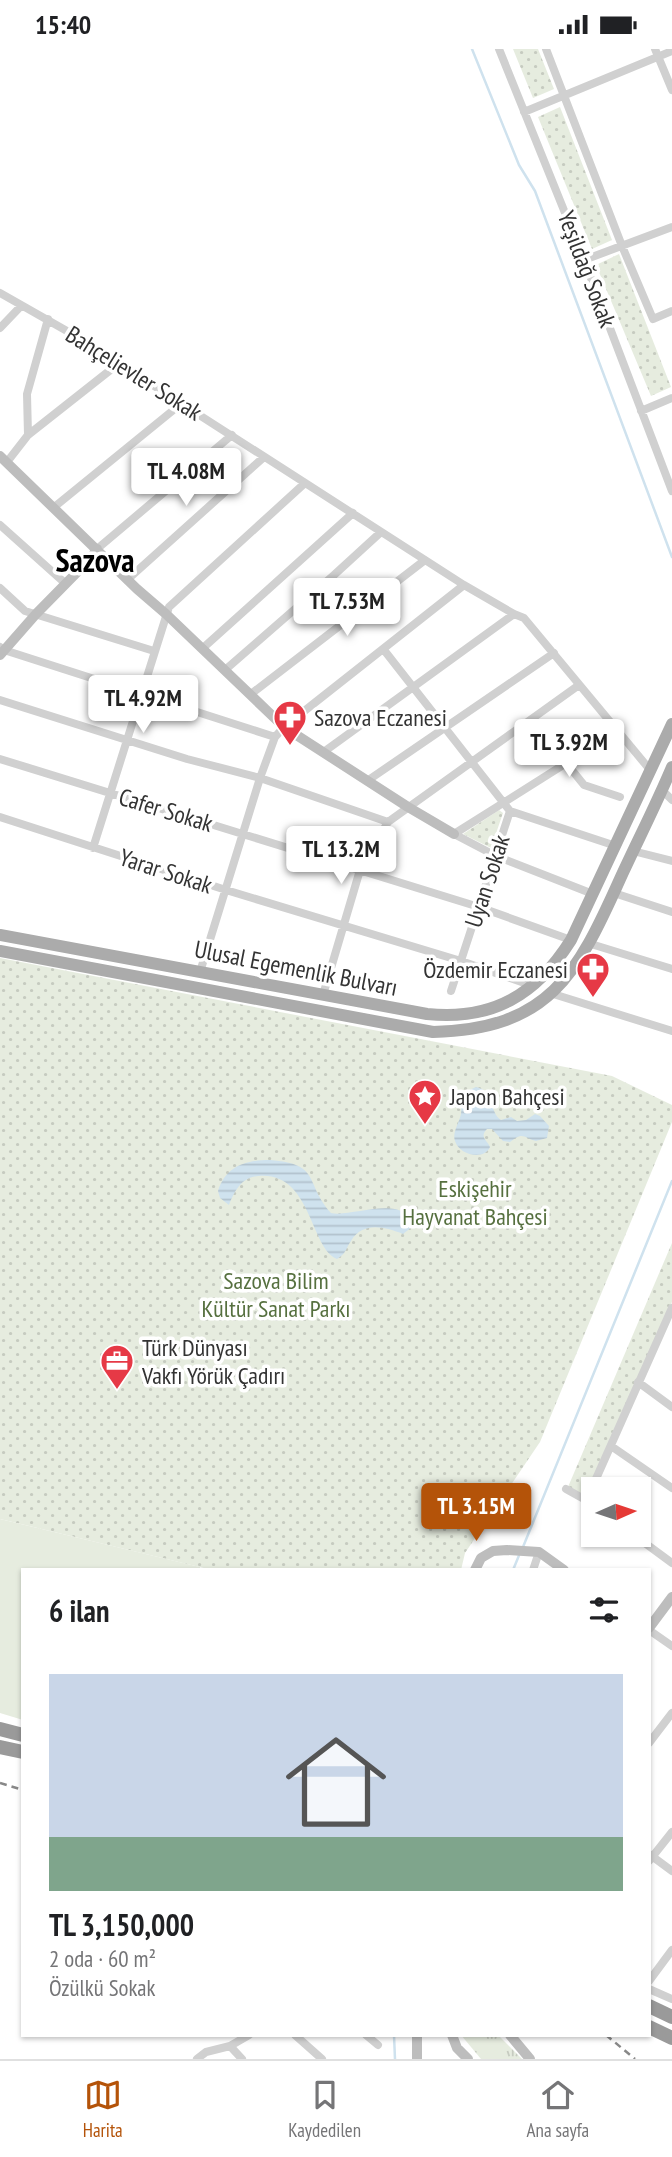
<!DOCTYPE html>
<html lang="tr">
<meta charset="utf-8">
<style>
:root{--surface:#fff;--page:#f6f6f6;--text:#202124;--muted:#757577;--line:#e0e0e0;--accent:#b45309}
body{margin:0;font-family:"PT Sans Narrow",sans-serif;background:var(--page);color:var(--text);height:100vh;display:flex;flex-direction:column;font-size:26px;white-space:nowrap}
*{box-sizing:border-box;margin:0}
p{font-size:23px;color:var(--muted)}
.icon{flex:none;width:38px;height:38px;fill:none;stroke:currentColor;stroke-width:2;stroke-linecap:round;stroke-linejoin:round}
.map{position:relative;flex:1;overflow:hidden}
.drawer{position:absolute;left:21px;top:1519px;width:630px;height:469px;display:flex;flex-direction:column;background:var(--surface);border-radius:0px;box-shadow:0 2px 5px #0004}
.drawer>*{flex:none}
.needle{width:46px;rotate:87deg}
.tools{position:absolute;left:581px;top:1428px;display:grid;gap:14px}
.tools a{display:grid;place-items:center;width:70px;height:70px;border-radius:0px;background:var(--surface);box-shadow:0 2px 5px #0004;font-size:35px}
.price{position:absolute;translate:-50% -60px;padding:0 16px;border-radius:7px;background:#fff;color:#222;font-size:23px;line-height:46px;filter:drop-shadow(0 2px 4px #0008)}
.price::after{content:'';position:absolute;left:50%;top:42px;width:21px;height:16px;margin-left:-10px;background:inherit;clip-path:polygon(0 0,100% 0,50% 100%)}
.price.selected{background:var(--accent);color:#fff}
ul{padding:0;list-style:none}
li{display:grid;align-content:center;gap:14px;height:371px;padding:0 28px}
li span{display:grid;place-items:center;height:217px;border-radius:0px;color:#555}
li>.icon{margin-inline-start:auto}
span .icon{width:126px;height:126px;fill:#fffc;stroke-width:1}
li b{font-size:30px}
h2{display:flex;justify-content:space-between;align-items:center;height:84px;padding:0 28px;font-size:30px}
.status{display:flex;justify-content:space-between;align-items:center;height:49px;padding:0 35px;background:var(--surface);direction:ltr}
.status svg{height:19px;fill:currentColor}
.tabs{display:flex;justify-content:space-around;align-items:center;height:98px;border-top:2px solid var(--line);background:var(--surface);font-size:19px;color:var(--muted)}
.tabs a{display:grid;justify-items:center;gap:4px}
.tabs .selected{color:var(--accent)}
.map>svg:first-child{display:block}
</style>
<div class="status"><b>15:40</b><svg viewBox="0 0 49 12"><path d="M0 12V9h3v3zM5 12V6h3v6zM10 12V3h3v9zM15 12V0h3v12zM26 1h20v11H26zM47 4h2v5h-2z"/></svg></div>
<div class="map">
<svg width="672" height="2010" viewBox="0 0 672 2010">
<defs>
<pattern id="grass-tufts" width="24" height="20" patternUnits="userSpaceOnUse" patternTransform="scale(1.75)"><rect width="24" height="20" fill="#e6ecdf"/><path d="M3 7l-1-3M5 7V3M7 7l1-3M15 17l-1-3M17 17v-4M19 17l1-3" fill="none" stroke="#c6cbc0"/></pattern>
<pattern id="park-dots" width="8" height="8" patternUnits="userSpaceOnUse" patternTransform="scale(1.75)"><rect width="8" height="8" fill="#e6ecdf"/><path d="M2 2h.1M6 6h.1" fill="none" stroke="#c6cbc0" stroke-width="1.8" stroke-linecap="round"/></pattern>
<pattern id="water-rules" width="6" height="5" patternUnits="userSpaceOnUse" patternTransform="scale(1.75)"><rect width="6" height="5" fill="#cfe2ee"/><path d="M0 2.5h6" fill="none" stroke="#b2c2cd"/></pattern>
</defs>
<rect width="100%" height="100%" fill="#fff"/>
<path fill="url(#grass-tufts)" d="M 461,1986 L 498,1986 L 522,2010 L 481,2010 Z"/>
<path fill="url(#park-dots)" d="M 513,0 L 538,0 L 554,40 L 533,49 Z
M 560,58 L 612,191 L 592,200 L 538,68 Z
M 619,205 L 671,338 L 651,347 L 596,216 Z
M 499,761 L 503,764 L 491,799 L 463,785 Z
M 0,909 L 612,1027 L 672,1056 L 672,1073 L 540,1393 L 465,1504 L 461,1521 L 212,1521 L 0,1470 Z
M 672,1194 L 672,1253 L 585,1446 L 568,1438 Z"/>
<path fill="#e6ecdf" d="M 0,1470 L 200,1518 L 200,1521 L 23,1521 L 23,1671 L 0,1664 Z"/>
<path fill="url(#water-rules)" d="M 476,1038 C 496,1042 488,1062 501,1071 L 511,1068 L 517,1072 L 526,1071 L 535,1065 L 540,1067 L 549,1077 L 547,1089 L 536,1092 C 523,1089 524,1082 510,1093 L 503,1092 L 492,1080 L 487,1080 C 479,1088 487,1091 490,1098 C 484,1112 459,1106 455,1092 C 452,1084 459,1074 461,1065 C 462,1057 460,1052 463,1044 Z
M 270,1111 C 322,1115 304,1134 331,1164 C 351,1169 407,1143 412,1178 L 403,1185 C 385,1178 363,1172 351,1192 C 346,1199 346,1205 337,1210 C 310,1200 312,1123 259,1127 C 242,1128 235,1141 229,1156 L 220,1149 L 218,1142 C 226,1117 246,1111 270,1111 Z"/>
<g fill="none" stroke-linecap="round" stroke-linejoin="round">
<path stroke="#cfe2ee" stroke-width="2.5" d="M 472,0 L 519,116 L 535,142 L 672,508
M 523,1498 L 672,1132
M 513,1521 L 520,1504
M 394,1986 L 395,2010"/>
<path stroke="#d0d0d0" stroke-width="8" d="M 499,0 L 584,211 L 672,442
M 546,0 L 622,197 L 653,270 L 672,262
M 655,0 L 672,41
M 524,63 L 672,2
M 584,211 L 672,178
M 0,244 L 81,290 L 464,536 L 514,565 L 524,569 L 651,722
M 0,279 L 21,257
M 641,362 L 672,349
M 28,386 L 27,345 L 48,270
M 7,413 L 28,386 L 118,315
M 53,459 L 182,354
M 0,476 L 66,535
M 97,500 L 232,386
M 127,531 L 264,408
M 0,539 L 25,562 L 154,602
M 0,598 L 4,601 L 275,688
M 203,599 L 353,464
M 384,601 L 510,762 L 616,797
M 225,621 L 334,526 L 381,483
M 251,645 L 425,511
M 0,651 L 187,710 L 260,729 L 388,773
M 325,702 L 514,565
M 0,710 L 479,858 L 571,891
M 567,715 L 584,736 L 620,748
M 367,732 L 554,604
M 662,741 L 672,751
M 0,768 L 226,841 L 461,912 L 533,937
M 454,785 L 617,682
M 454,785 L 496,807 L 593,845
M 93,799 L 169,558 L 305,434
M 633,802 L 672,812
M 614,844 L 672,863
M 591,895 L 672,920
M 200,923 L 260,729 L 275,688 L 284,678 L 464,536
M 451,942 L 510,762
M 550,944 L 672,982
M 323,946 L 360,821 L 388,773 L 579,636
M 638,1333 L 672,1358
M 611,1397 L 672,1439
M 566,1440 L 593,1455
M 587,1450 L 672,1259
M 634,1486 L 672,1514
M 533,1521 L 539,1503
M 649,1581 L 672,1597
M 649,1694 L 672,1664
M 649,1805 L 672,1822
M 649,1812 L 672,1783
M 649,1932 L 672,1901
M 649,1940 L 672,1950
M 295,1986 L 322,2010
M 366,1986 L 378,1996
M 230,1997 L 242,2010
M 197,2010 L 206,2003 L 230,1997 L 249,1986"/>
<path stroke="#bdbdbd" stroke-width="10" d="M 0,407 L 137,540 L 166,565 L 284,678 L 408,758 L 454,785
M 0,606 L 36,565 L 91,509 L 97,500
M 475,1521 L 481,1509 L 493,1502 L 507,1501 L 539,1503 L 564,1521
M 649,1579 L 672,1548
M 417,1986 L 417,2010
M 452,1986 L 457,1999 L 468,2010
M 510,1986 L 530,2010"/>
<path stroke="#ababab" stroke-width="12" d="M 0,886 L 427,965 C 493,972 537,945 571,891 L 672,675
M 0,902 L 433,983 C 549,980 577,926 620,830 C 637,793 656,756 672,718"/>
<path stroke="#9a9a9a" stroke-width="14" d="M 0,1680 L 23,1686
M 0,1698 L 23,1703
M 649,1957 L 672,1968
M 649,1978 L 672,1989"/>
<path stroke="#888" stroke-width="2.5" stroke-dasharray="7 5" stroke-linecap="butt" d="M 0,1734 L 23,1741
M 606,1986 L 635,2010"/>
</g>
<defs>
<symbol id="pharmacy-pin" viewBox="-11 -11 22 30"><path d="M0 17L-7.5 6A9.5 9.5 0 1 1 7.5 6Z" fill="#e63946" stroke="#fff"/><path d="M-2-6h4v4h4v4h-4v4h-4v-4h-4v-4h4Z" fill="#fff"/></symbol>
<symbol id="sight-pin" viewBox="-11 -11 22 30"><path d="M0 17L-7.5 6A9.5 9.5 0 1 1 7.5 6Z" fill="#e63946" stroke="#fff"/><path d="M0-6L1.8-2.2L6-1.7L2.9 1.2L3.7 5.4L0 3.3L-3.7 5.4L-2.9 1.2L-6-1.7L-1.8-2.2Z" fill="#fff"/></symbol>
<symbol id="office-pin" viewBox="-11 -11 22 30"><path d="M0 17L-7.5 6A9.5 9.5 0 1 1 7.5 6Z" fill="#e63946" stroke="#fff"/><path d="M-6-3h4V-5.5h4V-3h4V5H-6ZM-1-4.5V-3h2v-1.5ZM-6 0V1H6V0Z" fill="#fff"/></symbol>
</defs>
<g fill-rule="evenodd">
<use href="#pharmacy-pin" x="271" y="649" width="38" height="52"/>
<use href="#pharmacy-pin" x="574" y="901" width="38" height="52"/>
<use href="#sight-pin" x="406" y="1028" width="38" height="52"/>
<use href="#office-pin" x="98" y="1293" width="38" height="52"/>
</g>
<g text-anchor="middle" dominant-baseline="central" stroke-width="7" stroke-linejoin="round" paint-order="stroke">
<g font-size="24" fill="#333" stroke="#fff">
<text transform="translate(587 220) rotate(69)">Yeşildağ Sokak</text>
<text transform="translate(134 324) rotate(32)">Bahçelievler Sokak</text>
<text transform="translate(166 761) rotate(17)">Cafer Sokak</text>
<text transform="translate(166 822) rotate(18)">Yarar Sokak</text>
<text transform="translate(487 832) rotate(-72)">Uyan Sokak</text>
<text transform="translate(296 919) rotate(11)">Ulusal Egemenlik Bulvarı</text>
</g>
<g font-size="24" fill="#333" stroke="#fff" text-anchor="start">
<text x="314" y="668">Sazova Eczanesi</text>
<text x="568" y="920" text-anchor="end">Özdemir Eczanesi</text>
<text x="450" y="1047">Japon Bahçesi</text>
<text x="142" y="1298">Türk Dünyası<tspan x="142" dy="28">Vakfı Yörük Çadırı</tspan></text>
</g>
<g font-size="24" fill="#56703f" stroke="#fff">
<text x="475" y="1139">Eskişehir<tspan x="475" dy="28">Hayvanat Bahçesi</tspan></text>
<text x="276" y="1231">Sazova Bilim<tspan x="276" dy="28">Kültür Sanat Parkı</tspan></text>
</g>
<g font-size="32" font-weight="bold" fill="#000" stroke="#fff">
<text x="95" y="511">Sazova</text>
</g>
</g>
</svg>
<div class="tools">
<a><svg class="needle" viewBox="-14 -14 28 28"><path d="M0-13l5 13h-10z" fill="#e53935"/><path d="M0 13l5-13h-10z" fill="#757577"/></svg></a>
</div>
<b class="price" style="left:186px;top:459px">TL 4.08M</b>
<b class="price" style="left:347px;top:589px">TL 7.53M</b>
<b class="price" style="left:143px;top:686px">TL 4.92M</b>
<b class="price" style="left:569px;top:730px">TL 3.92M</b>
<b class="price" style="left:341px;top:837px">TL 13.2M</b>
<b class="price selected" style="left:476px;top:1494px">TL 3.15M</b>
<section class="drawer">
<h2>6 ilan<svg class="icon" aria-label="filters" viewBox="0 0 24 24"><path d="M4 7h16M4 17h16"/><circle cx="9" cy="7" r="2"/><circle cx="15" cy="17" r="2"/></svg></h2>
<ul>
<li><span style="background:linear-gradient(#c9d6e8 75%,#7fa58c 0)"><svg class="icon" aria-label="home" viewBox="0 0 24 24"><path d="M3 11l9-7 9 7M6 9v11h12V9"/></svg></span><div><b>TL 3,150,000</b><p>2 oda · 60 m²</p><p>Özülkü Sokak</p></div></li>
</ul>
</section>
</div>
<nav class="tabs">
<a class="selected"><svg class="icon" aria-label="map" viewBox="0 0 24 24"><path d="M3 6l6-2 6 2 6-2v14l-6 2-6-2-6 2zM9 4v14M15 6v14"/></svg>Harita</a>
<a><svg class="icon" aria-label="saved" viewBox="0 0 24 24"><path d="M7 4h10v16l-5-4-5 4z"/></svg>Kaydedilen</a>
<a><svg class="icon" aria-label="home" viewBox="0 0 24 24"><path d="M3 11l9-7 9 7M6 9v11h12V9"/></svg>Ana sayfa</a>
</nav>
